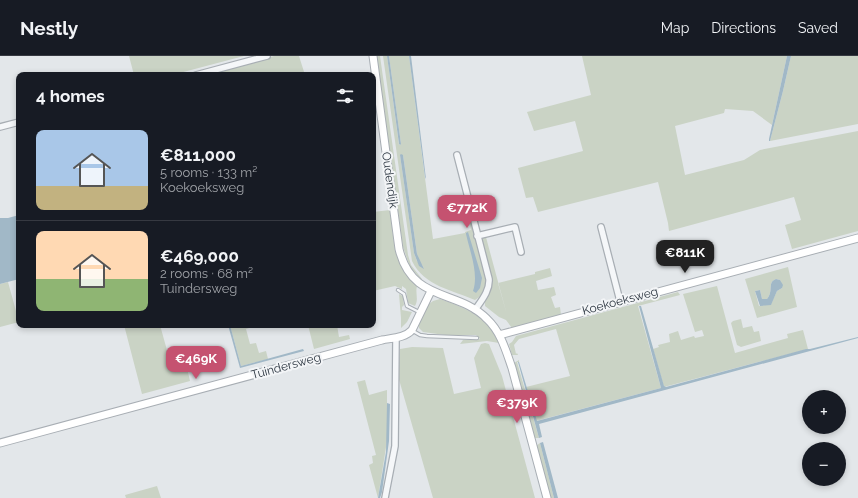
<!DOCTYPE html>
<meta charset="utf-8">
<style>
:root{--surface:#171b24;--page:#20242c;--text:#f1f3f6;--muted:#9ea1a6;--line:#363941;--accent:#c55270}
body{margin:0;font-family:Raleway,sans-serif;background:var(--page);color:var(--text);height:100vh;display:flex;flex-direction:column;font-size:15px;white-space:nowrap}
*{box-sizing:border-box;margin:0}
p{font-size:13px;color:var(--muted)}
.icon{flex:none;width:22px;height:22px;fill:none;stroke:currentColor;stroke-width:2;stroke-linecap:round;stroke-linejoin:round}
.map{position:relative;flex:1;overflow:hidden}
.details{position:absolute;left:16px;top:16px;width:360px;height:256px;display:flex;flex-direction:column;background:var(--surface);border-radius:8px;box-shadow:0 2px 6px #0003}
.details>*{flex:none}
.controls{position:absolute;left:802px;top:334px;display:grid;gap:8px}
.controls a{display:grid;place-items:center;width:44px;height:44px;border-radius:50%;background:var(--surface);box-shadow:0 2px 6px #0003;font-size:20px}
.price{position:absolute;translate:-50% -34px;padding:0 9px;border-radius:8px;background:var(--accent);color:#fff;font-size:13px;line-height:26px;filter:drop-shadow(0 1px 2px #0008)}
.price::after{content:'';position:absolute;left:50%;top:24px;width:12px;height:9px;margin-left:-6px;background:inherit;clip-path:polygon(0 0,100% 0,50% 100%)}
.price.active{background:#222;color:#fff}
ul{padding:0;list-style:none}
li{display:flex;align-items:center;gap:12px;height:100px;padding:0 20px}
li+li{border-top:1px solid var(--line)}
li span{display:grid;place-items:center;flex:none;width:112px;height:80px;border-radius:8px;color:#555}
li>.icon{margin-inline-start:auto}
span .icon{width:48px;height:48px;fill:#fffc;stroke-width:1}
li b{font-size:17px}
h2{display:flex;justify-content:space-between;align-items:center;height:48px;padding:0 20px;font-size:17px}
header{display:flex;align-items:center;gap:24px;box-sizing:border-box;height:56px;padding:0 20px;background:var(--surface);border-bottom:1px solid var(--line)}
header strong{font-size:19px}
nav{display:flex;gap:22px;margin-inline-start:auto;font-size:14px}
.map>svg:first-child{display:block}
</style>
<header>
<strong>Nestly</strong>
<nav><a>Map</a><a>Directions</a><a>Saved</a></nav>
</header>
<div class="map">
<svg width="858" height="442" viewBox="0 0 858 442">
<rect width="100%" height="100%" fill="#e3e7ea"/>
<path fill="#cad3c5" fill-rule="evenodd" d="M 129,0 L 244,0 L 172,19 L 134,19 Z
M 274,0 L 299,0 L 305,19 L 212,19 L 212,17 Z
M 376,0 L 380,0 L 408,199 L 411,209 L 422,223 L 422,224 L 410,211 L 403,191 Z
M 383,0 L 387,0 L 399,89 L 401,88 L 389,0 L 409,0 L 433,183 L 465,177 L 465,176 L 471,174 L 465,149 L 462,146 L 467,146 L 487,222 C 486,232 484,239 475,244 C 452,234 424,230 412,205 ZM 400,99 L 403,99 L 417,198 L 418,204 L 424,212 L 417,205 L 414,197 Z
M 582,0 L 787,0 L 772,69 L 753,55 L 725,53 L 724,57 L 675,70 L 685,119 L 744,104 L 760,94 L 858,75 L 858,175 L 792,193 L 785,169 L 801,164 L 794,141 L 669,175 L 668,167 L 658,126 L 538,156 L 533,141 L 526,142 L 518,112 L 583,95 L 575,65 L 534,75 L 527,56 L 591,39 Z
M 791,0 L 858,0 L 858,68 L 770,85 L 783,35 Z
M 390,154 C 394,186 393,205 417,230 C 415,238 419,243 415,250 L 408,247 L 406,233 L 402,230 L 402,233 L 395,230 L 373,235 L 373,156 Z
M 486,181 L 487,185 L 507,259 L 498,227 L 535,218 L 535,216 L 550,212 L 552,220 L 536,225 L 538,234 L 554,231 L 556,239 L 551,241 L 555,252 L 560,251 L 561,259 L 512,272 L 506,264 L 499,261 L 485,250 L 485,244 L 489,236 L 492,221 L 491,219 L 489,218 L 481,183 Z
M 788,211 L 797,251 L 757,262 L 745,223 ZM 776,223 L 780,224 L 782,232 L 777,235 L 771,248 L 759,250 L 755,235 L 760,234 L 762,243 L 767,243 C 774,235 767,226 776,223 Z
M 8,226 L 19,266 L 0,271 L 0,228 Z
M 717,230 L 735,297 L 788,282 L 787,278 L 803,274 L 808,293 L 664,331 L 653,293 L 659,291 L 658,289 L 670,286 L 669,278 L 678,275 L 681,284 L 694,280 L 695,282 L 704,280 L 702,274 L 695,276 L 683,238 Z
M 678,236 L 680,239 L 638,250 L 661,332 L 536,365 L 526,331 L 570,320 L 556,273 L 519,283 L 514,289 L 516,298 L 517,297 L 518,299 L 512,299 L 509,288 L 512,286 L 516,280 Z
M 399,238 L 403,240 L 404,249 L 402,251 L 402,254 L 412,256 L 407,266 L 401,272 L 401,262 Z
M 440,243 C 467,253 486,259 499,287 L 487,285 L 460,288 L 463,284 L 480,283 L 476,279 L 445,279 L 423,276 L 419,272 L 419,268 L 429,248 L 433,245 Z
M 741,263 L 743,272 L 752,270 L 754,276 L 759,275 L 761,285 L 741,291 L 737,289 L 731,267 L 733,265 Z
M 124,269 L 160,269 L 173,316 L 187,312 L 190,325 L 142,338 Z
M 230,269 L 258,269 L 246,273 L 250,288 L 256,287 L 259,297 L 266,295 L 268,303 L 241,310 Z
M 308,269 L 337,269 L 339,281 L 349,279 L 350,283 L 314,293 Z
M 485,287 L 489,288 L 502,320 L 535,442 L 433,442 L 398,320 L 400,293 L 412,291 L 443,292 L 454,338 L 481,332 L 474,302 L 481,288 Z
M 519,304 L 519,306 L 517,306 L 539,382 L 534,382 L 514,307 Z
M 365,324 L 369,339 L 387,334 L 387,385 L 378,442 L 369,409 L 373,407 L 372,400 L 376,399 L 357,326 Z
M 540,387 L 554,442 L 550,442 L 536,390 Z
M 157,430 L 161,442 L 126,442 L 125,439 Z"/>
<path fill="#a1b8c7" d="M 387,0 L 389,0 L 401,88 L 400,89 L 399,88 Z
M 409,0 L 411,0 L 426,123 L 425,121 Z
M 787,0 L 791,0 L 783,35 L 770,85 L 769,85 L 769,83 Z
M 401,98 L 403,99 L 417,198 L 424,213 L 419,210 L 414,197 L 400,99 Z
M 19,159 L 19,223 L 0,228 L 0,162 L 8,162 Z
M 468,176 L 482,222 L 480,232 L 476,237 L 473,235 C 479,218 470,196 466,178 L 466,177 Z
M 776,223 L 780,224 L 783,229 L 782,232 L 777,235 L 771,249 L 760,250 L 755,235 L 760,234 L 762,243 L 767,243 C 774,235 767,226 776,223 Z
M 639,250 L 641,250 L 664,330 L 666,331 L 806,293 L 810,293 L 858,281 L 858,282 L 539,368 L 542,381 L 539,382 L 518,306 L 519,306 L 537,365 L 661,332 Z
M 228,269 L 230,269 L 241,310 L 303,293 L 304,295 L 240,312 Z
M 387,347 L 390,348 L 389,385 L 382,436 L 380,442 L 378,442 L 386,396 Z
M 543,386 L 558,442 L 554,442 L 540,387 Z"/>
<g fill="none" stroke-linecap="round" stroke-linejoin="round">
<defs>
<path id="lane" d="M 398,234 L 404,238 L 407,250 L 419,256
M 413,275 L 420,279 L 427,280 L 477,282"/>
<path id="street" d="M 196,19 L 267,0
M 0,71 L 19,66
M 457,99 L 489,223 C 490,235 481,245 475,254
M 601,171 L 620,245
M 477,180 L 515,171 L 521,196
M 385,442 L 395,390 L 396,282"/>
<path id="secondary" d="M 373,0 L 399,193 C 412,247 458,233 487,263 C 501,276 506,295 512,312 L 547,442
M 499,279 L 858,182
M 0,387 L 382,284 C 392,282 405,282 412,274 L 431,235"/>
</defs>
<use href="#lane" stroke="#a8aeb4" stroke-width="4.5"/>
<use href="#street" stroke="#a8aeb4" stroke-width="8"/>
<use href="#secondary" stroke="#a8aeb4" stroke-width="9"/>
<use href="#lane" stroke="#f5f7f9" stroke-width="2.5"/>
<use href="#street" stroke="#f5f7f9" stroke-width="5.5"/>
<use href="#secondary" stroke="#fff" stroke-width="7"/>
</g>
<g text-anchor="middle" dominant-baseline="central" stroke-width="4" stroke-linejoin="round" paint-order="stroke">
<g font-size="12" fill="#2c3641" stroke="#f3f5f7">
<text transform="translate(390 124) rotate(82)">Oudendijk</text>
<text transform="translate(620 245) rotate(-15)">Koekoeksweg</text>
<text transform="translate(286 310) rotate(-15)">Tuindersweg</text>
</g>
</g>
</svg>
<div class="controls">
<a>+</a>
<a>−</a>
</div>
<b class="price" style="left:467px;top:173px">€772K</b>
<b class="price active" style="left:685px;top:218px">€811K</b>
<b class="price" style="left:196px;top:324px">€469K</b>
<b class="price" style="left:517px;top:368px">€379K</b>
<section class="details">
<h2>4 homes<svg class="icon" aria-label="filters" viewBox="0 0 24 24"><path d="M4 7h16M4 17h16"/><circle cx="9" cy="7" r="2"/><circle cx="15" cy="17" r="2"/></svg></h2>
<ul>
<li><span style="background:linear-gradient(#a9c7e8 70%,#c2b280 0)"><svg class="icon" aria-label="home" viewBox="0 0 24 24"><path d="M3 11l9-7 9 7M6 9v11h12V9"/></svg></span><div><b>€811,000</b><p>5 rooms · 133 m²</p><p>Koekoeksweg</p></div></li>
<li><span style="background:linear-gradient(#ffd9b3 60%,#8fb573 0)"><svg class="icon" aria-label="home" viewBox="0 0 24 24"><path d="M3 11l9-7 9 7M6 9v11h12V9"/></svg></span><div><b>€469,000</b><p>2 rooms · 68 m²</p><p>Tuindersweg</p></div></li>
</ul>
</section>
</div>
